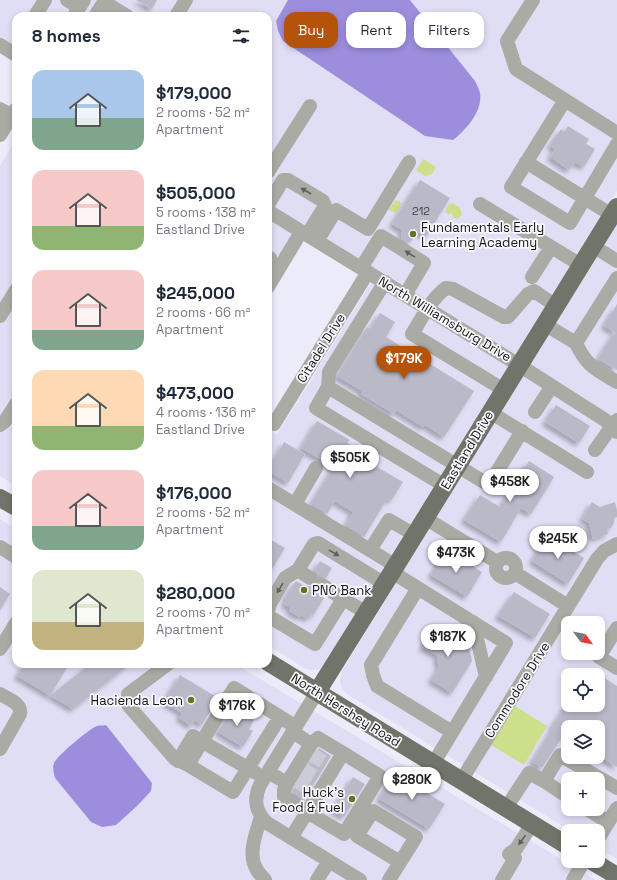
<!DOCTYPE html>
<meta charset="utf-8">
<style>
:root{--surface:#fff;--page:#f2f2f3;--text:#1f2937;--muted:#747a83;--accent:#b45309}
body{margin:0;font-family:"Space Grotesk",sans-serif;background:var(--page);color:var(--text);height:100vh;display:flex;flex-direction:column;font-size:15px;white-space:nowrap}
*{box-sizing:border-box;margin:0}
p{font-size:13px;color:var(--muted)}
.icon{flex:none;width:22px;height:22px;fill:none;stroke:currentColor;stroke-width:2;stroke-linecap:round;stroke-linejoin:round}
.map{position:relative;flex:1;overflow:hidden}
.side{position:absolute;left:12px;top:12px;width:260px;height:656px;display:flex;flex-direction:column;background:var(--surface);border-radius:12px;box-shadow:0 2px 6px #0003}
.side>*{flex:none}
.hud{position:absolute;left:284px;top:12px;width:273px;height:36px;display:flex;gap:8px}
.needle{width:26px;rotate:122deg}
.fabs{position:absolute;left:561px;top:616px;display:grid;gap:8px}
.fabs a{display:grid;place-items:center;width:44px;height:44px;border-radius:8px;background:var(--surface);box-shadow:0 2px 6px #0003;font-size:20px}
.price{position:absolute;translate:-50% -34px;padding:0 9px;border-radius:14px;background:#fff;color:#222;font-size:13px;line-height:26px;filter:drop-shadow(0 1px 2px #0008)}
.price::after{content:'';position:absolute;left:50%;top:24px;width:12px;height:9px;margin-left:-6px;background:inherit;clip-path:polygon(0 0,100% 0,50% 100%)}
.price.active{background:var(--accent);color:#fff}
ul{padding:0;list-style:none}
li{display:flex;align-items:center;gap:12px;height:100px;padding:0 20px}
li span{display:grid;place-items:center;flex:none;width:112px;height:80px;border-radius:12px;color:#555}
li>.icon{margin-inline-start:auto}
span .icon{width:48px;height:48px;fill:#fffc;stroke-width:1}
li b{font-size:17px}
h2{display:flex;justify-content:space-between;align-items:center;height:48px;padding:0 20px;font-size:17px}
.pill{padding:0 14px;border-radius:12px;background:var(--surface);box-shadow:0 2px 6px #0003;font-size:14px;line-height:36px}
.pill.active{background:var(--accent);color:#fff}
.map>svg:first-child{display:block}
</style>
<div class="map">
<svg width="617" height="880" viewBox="0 0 617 880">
<defs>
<filter id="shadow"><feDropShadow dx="-3.5" dy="3.5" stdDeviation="2" flood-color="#0004"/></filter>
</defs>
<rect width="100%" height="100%" fill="#ecebfa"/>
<path fill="#e0def4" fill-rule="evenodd" d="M 0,0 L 617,0 L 617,191 L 321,669 L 312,670 L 306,669 L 268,645 L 268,430 L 277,435 L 372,281 L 293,233 L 268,274 L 268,16 L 16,16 L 16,49 L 0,39 Z
M 16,139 L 16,486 L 0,476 L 0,166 Z
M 617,223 L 617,859 L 598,848 L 598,831 L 571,831 L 347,694 L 342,689 L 340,680 L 342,671 ZM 568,623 L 598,623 L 598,653 L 568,653 ZM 568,675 L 598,675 L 598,705 L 568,705 ZM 568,727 L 598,727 L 598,757 L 568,757 ZM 568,779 L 598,779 L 598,809 L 568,809 Z
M 0,519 L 16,529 L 16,664 L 235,664 L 596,880 L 0,880 Z"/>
<path fill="#cce08b" d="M 423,159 L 436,167 L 432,174 L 425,176 L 416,170 Z
M 398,200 L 400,202 L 401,204 L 396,213 L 390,211 L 389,209 L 395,201 Z
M 453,203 L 460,208 L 462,214 L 459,218 L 456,219 L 453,217 L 452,213 L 449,214 L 446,213 L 446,209 L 449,204 Z
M 515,706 L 547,726 L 524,765 L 491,745 Z"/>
<path fill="#9c8edd" d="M 288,0 L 410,0 L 475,81 C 477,85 479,89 480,93 C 483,111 466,130 453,140 L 425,136 L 283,41 L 278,31 L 276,21 Z
M 106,725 L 152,783 L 151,791 L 137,806 L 116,825 L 102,827 L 91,822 L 55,778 C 54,773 52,768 54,763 C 58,755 89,729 97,726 C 100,725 104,726 106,725 Z"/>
<path fill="#bab9c8" filter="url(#shadow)" d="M 136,0 L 157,0 L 152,9 Z
M 568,126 L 589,139 L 586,144 L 595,149 L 584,167 L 575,162 L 569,170 L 550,157 L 555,149 L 550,146 L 561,129 L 564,132 Z
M 420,180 L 450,198 L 426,237 L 417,231 L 411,241 L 408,243 L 401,239 L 402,230 L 392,224 Z
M 617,304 L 617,370 L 598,359 L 615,332 L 604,326 Z
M 380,313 L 395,322 L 386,337 L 474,391 L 444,437 L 425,425 L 423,427 L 396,410 L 394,414 L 361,394 L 362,391 L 337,376 L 367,327 L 370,329 Z
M 556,405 L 590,426 L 579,443 L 545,422 Z
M 317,421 L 350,440 L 347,443 L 368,456 L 365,460 L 403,482 L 391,501 L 387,499 L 364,537 L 346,525 L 353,512 L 335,501 L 327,514 L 311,504 L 334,467 L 301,448 Z
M 284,442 L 305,454 L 288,483 L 268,471 Z
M 529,461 L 554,477 L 531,514 L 521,508 L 501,542 L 464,520 L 480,495 L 500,507 Z
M 592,502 L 600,507 L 615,502 L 617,510 L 617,517 L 614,518 L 614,523 L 611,528 L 607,529 L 608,534 L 593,539 L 589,523 L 582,519 Z
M 547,536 L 584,558 L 568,584 L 532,561 Z
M 268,538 L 285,548 L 268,576 Z
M 446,550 L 482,572 L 467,597 L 431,575 Z
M 320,561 L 332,568 L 326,578 L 322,577 L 318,577 L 317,574 L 314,571 Z
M 296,581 L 305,586 L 314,586 L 317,592 L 317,593 L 324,598 L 313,616 L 311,614 L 308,619 L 301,615 L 300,617 L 289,611 L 291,608 L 284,604 L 287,599 L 285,598 Z
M 0,587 L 10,594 L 0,610 Z
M 514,592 L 550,614 L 535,638 L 498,616 Z
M 435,625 L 469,646 L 472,661 L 452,693 L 431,680 L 439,667 L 437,660 L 438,656 L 422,647 Z
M 25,664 L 69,664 L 50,696 L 90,664 L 130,664 L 73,709 L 17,676 Z
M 598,674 L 617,686 L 617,767 L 598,755 L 598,727 L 568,727 L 568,737 L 564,734 L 542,768 L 532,762 L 553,728 L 552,727 L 566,705 L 598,705 Z
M 180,675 L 218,698 L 202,725 L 195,720 L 191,726 L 179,718 L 182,713 L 164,702 Z
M 233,707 L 254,720 L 249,729 L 253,731 L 243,747 L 218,732 Z
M 319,748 L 331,756 L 304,800 L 292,792 Z
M 394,773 L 445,804 L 429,829 L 379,799 Z
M 353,777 L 365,784 L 344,817 L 333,810 Z"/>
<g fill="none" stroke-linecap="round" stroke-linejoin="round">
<path stroke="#cccbd8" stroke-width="14" stroke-dasharray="14 7" stroke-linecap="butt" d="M 311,754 L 330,766
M 302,769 L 321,780
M 295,780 L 314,792"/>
<path stroke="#a9aba4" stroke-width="14" d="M 67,0 L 79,7
M 533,0 L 507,41 L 516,69 L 617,133
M 35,16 L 45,0
M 74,16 L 84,0
M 95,16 L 104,2 L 127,16
M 176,16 L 186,0
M 0,45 L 16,55
M 565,100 L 511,187 L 570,223 L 617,144
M 0,109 L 12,116 L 16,109
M 0,118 L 8,122 L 0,135
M 526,162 L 612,215
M 268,172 L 310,106
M 480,204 L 581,265
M 268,205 L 283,180 L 288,180 L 323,201 L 325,206 L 307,235
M 268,211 L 519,365 L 605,420 L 617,432
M 317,241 L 336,210 L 368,229 L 409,162
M 593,246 L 617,261
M 268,257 L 270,258 L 268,263
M 361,268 L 381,236 L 424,263 L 405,295
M 532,277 L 551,247
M 385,282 L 329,372 L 328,387 L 316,408 L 445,486
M 268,287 L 301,232
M 0,316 L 16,290
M 544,324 L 576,343 L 617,278
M 576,343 C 586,366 597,370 617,382
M 328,387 L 484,482 L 492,480 L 522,431
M 504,390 L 412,334 C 422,318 431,299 446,288 L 453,289 L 504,317 L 508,317 L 528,294 L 534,291 L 556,306
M 490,412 L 587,472
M 535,412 L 552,386
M 274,424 L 368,272
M 0,425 L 5,421 L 16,404
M 595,450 L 612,426 L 617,420
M 268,488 L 396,566
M 295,504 L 316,468
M 425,518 L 497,562
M 0,547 L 16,557
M 370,550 L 389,520 L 415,535
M496 568a10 10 0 1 1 20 0a10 10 0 1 1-20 0Z
M 298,570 L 310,578
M 392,572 L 506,643 L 433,764
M 515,573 L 568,606
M 322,585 L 343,599
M 418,588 L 371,665 L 373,675 L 377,686 L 452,732
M 268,611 L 270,604 L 285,578 L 298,570 L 314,544 L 318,543 L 385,584
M 268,616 L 315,644 L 343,599 L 367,613
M 473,622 L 486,677
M 617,628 L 599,657 L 617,668
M 0,649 L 16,623
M 168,664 L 128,694 L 128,705 L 175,759 L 188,765
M 317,692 L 260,785 C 253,800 256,812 267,823 L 360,880
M 0,694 C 8,699 22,703 20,714 L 0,749
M 280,717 L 233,792 L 188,765 L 234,688 L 296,727
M 311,744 L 318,738 L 343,753 L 307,812 L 344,834 L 380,776 L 343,753
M 178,761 L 193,736 L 256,773
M 268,772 L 287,783 L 311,744 L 293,732
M 461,781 L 597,559 L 604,551 L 617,544
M 287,783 L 284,790 L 284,797 L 307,812 L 291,838
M 568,797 L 544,781 L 560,755 L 617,788
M 506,808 L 529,773 L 544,781
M 587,809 L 608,822
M 261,817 C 256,833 247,855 257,870 C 259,874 263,877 265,880
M 598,839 L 617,808
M 509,854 L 516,849 L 532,824
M 317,880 L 329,861
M 389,880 L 416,837 L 373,811 L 357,836 L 400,862
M 502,880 L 515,858
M 573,880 L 584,861"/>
<path stroke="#717468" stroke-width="18" d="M 0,498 L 16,507
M 268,662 L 568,846
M 317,692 L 392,572 L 617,207
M 592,861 L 617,876"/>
</g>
<defs><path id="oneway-solid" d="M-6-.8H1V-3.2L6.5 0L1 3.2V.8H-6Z"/></defs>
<g fill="#5e605e">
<use href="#oneway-solid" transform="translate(306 191) rotate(-150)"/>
<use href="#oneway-solid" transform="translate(410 254) rotate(-148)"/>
<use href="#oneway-solid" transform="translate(334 553) rotate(31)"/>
<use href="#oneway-solid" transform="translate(280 588) rotate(121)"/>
<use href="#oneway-solid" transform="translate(522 840) rotate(125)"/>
</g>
<g fill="#647320" stroke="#faf9fd" stroke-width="1.5">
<circle cx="413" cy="234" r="4"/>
<circle cx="304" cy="590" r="4"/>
<circle cx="191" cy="700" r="4"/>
<circle cx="352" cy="799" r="4"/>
</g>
<g text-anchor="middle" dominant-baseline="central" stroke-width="3.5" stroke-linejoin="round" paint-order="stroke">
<g font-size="11" fill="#3e3d45">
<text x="421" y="211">212</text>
</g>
<g font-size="13" fill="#141419" stroke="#faf9fd" text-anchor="start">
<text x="421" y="227">Fundamentals Early<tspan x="421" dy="15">Learning Academy</tspan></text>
<text x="312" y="590">PNC Bank</text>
<text x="183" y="700" text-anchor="end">Hacienda Leon</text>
<text x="344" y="792" text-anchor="end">Huck's<tspan x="344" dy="15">Food &amp; Fuel</tspan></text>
</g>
<g font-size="13" fill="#141419" stroke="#faf9fd">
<text transform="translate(445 319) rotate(31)">North Williamsburg Drive</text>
<text transform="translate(321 348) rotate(-58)">Citadel Drive</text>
<text transform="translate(467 450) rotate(-59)">Eastland Drive</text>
<text transform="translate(517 690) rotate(-58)">Commodore Drive</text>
<text transform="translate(346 710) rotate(32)">North Hershey Road</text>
</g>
</g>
</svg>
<div class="fabs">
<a><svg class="needle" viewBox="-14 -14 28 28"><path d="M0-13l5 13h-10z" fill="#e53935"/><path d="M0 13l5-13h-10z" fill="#747a83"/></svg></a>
<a><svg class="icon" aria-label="locate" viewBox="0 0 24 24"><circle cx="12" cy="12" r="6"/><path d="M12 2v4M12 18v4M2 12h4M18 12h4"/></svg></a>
<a><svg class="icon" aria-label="layers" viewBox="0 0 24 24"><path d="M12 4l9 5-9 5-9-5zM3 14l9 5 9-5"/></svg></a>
<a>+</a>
<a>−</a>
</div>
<b class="price active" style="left:404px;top:380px">$179K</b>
<b class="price" style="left:350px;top:479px">$505K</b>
<b class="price" style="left:510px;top:503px">$458K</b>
<b class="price" style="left:558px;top:560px">$245K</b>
<b class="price" style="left:456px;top:574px">$473K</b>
<b class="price" style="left:448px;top:658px">$187K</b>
<b class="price" style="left:237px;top:727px">$176K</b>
<b class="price" style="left:412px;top:801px">$280K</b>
<div class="hud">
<a class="pill active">Buy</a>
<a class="pill">Rent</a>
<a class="pill">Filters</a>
</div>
<section class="side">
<h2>8 homes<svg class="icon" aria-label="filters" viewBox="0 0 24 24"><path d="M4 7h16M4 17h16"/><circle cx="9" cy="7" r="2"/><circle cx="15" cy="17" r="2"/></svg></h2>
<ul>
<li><span style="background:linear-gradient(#a9c7e8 60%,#7fa58c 0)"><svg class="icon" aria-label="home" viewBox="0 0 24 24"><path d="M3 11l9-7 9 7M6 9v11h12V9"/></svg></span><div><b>$179,000</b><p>2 rooms · 52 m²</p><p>Apartment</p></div></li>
<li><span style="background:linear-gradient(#f6c9c9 70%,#8fb573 0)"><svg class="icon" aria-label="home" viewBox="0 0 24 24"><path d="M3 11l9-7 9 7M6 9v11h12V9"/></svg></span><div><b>$505,000</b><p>5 rooms · 138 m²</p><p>Eastland Drive</p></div></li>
<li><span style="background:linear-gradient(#f6c9c9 75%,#7fa58c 0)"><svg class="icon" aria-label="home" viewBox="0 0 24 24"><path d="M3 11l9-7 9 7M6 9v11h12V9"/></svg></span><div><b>$245,000</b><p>2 rooms · 66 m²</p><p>Apartment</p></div></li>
<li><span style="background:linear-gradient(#ffd9b3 70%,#8fb573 0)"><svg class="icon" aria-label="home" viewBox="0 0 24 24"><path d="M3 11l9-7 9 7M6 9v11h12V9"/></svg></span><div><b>$473,000</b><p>4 rooms · 136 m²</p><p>Eastland Drive</p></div></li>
<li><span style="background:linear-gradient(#f6c9c9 70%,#7fa58c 0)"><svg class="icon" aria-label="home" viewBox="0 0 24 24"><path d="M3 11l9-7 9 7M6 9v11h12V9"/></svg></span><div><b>$176,000</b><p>2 rooms · 52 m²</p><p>Apartment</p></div></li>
<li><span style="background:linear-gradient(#dfe7d0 65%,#c2b280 0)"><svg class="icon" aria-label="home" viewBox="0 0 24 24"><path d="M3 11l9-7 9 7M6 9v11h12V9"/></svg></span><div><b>$280,000</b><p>2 rooms · 70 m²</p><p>Apartment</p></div></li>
</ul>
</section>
</div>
